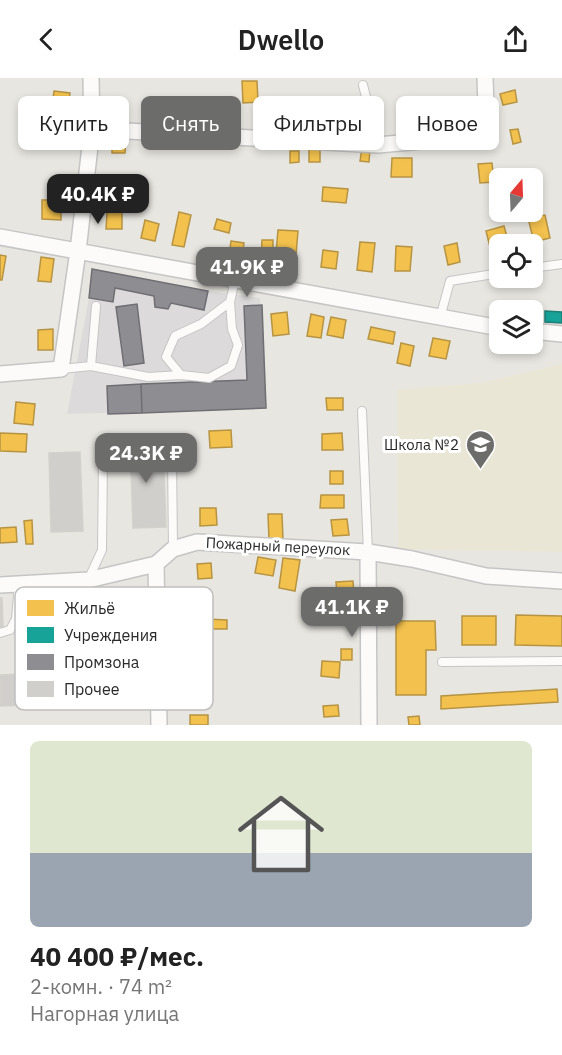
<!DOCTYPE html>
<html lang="ru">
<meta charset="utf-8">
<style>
:root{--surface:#fff;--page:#f6f6f6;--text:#222;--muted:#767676;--line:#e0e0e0;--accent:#6c6c6a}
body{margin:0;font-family:"IBM Plex Sans",sans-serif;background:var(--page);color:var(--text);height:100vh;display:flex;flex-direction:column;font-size:22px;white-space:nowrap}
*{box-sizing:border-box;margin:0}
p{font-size:20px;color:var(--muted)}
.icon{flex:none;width:33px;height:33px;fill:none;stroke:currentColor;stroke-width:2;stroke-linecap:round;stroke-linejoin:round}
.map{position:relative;height:647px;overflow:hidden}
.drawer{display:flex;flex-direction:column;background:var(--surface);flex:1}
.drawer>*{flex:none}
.banner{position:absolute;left:18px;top:18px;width:526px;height:54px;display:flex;gap:12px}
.needle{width:39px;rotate:19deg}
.fabs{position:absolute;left:489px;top:90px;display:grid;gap:12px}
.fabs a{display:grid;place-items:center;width:54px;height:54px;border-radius:9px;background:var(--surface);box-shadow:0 3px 9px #0003;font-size:30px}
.price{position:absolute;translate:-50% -51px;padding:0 14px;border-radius:12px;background:var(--accent);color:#fff;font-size:20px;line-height:39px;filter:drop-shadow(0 2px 3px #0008)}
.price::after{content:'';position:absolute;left:50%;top:36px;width:18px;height:14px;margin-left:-9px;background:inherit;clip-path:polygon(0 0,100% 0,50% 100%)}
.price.current{background:#222;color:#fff}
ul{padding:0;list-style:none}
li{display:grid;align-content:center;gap:12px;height:318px;padding:0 30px}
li+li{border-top:2px solid var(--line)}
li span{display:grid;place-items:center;height:186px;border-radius:9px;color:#555}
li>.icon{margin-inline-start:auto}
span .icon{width:108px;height:108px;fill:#fffc;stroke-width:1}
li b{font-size:26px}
.tag{padding:0 21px;border-radius:9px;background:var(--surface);box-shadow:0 3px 9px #0003;font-size:21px;line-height:54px}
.tag.current{background:var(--accent);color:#fff}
header{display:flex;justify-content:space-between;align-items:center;height:78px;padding:0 30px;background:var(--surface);font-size:27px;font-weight:600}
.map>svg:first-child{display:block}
</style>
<header><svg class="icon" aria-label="back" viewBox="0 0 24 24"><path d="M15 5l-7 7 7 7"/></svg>Dwello<svg class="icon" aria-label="share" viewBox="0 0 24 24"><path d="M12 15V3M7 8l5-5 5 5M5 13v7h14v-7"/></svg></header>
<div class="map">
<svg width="562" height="647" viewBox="0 0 562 647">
<rect width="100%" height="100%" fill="#e8e6e0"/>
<path fill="#dddadb" d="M 92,191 L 208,213 L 260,220 L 266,330 L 67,336 L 89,220 Z"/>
<path fill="#eae6d6" d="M 562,286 L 562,474 L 398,471 L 397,312 L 481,305 Z"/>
<path fill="#f2c14e" stroke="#b69443" stroke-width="1.5" d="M 242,3 L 257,3 L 258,24 L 243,25 Z
M 515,12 L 517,24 L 503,27 L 500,16 Z
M 54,13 L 70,15 L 69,23 L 53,21 Z
M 205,26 L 218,27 L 217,46 L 204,46 Z
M 330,28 L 332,52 L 321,53 L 319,29 Z
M 127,31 L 128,44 L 114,45 L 113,32 Z
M 456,34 L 472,34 L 472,48 L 456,47 Z
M 414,35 L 415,46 L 400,47 L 399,36 Z
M 62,37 L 63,52 L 49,52 L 49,38 Z
M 301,37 L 302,55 L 285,55 L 285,38 Z
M 348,39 L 349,50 L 334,52 L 333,40 Z
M 518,51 L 521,64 L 513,66 L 510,52 Z
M 112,58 L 126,58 L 125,75 L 112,75 Z
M 362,70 L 370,71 L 369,84 L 360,83 Z
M 309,71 L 320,71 L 320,84 L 309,84 Z
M 290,73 L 299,73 L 299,84 L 290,85 Z
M 392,80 L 412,80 L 412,99 L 391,99 Z
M 492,85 L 494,104 L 480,105 L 478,86 Z
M 527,91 L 529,100 L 520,100 L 518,93 Z
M 97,105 L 105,106 L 105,117 L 97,116 Z
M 323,109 L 348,111 L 346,125 L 322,123 Z
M 42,122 L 61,122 L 61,142 L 42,141 Z
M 107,134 L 122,134 L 122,151 L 106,151 Z
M 179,134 L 191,137 L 184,169 L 172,167 Z
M 545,137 L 550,160 L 534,164 L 528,140 Z
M 217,141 L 231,145 L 229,155 L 214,151 Z
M 145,142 L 159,146 L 155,163 L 141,160 Z
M 504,148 L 509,166 L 500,166 L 500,170 L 491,173 L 486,153 Z
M 278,152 L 298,153 L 296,177 L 276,175 Z
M 262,162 L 273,162 L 273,181 L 261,181 Z
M 231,163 L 244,165 L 242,180 L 229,178 Z
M 360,164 L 375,165 L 372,194 L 357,192 Z
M 457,165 L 460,184 L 448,187 L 444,168 Z
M 396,168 L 412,169 L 410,193 L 395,193 Z
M 323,172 L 338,174 L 336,191 L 321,189 Z
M 0,177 L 6,178 L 2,202 L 0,202 Z
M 41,179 L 54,181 L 51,204 L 38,203 Z
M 287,234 L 289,256 L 273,258 L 271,236 Z
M 311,236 L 324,239 L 321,260 L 307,258 Z
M 331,239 L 346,242 L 343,260 L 327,257 Z
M 371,249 L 395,254 L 393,266 L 368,261 Z
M 53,251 L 53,272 L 38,272 L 38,252 Z
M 433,260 L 450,263 L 446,281 L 429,278 Z
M 401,265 L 414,268 L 410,288 L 397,285 Z
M 326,320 L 343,320 L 343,332 L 327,332 Z
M 16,324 L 35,326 L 33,347 L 14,345 Z
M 231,352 L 232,369 L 210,370 L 209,353 Z
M 0,355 L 27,356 L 26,374 L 0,373 Z
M 342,355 L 343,372 L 322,372 L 322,356 Z
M 330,393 L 343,393 L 343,406 L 330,406 Z
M 321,417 L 344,417 L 344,430 L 320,430 Z
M 200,430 L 216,430 L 217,447 L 200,448 Z
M 268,436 L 282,436 L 283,462 L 269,462 Z
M 347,441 L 349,457 L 333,458 L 331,442 Z
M 32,442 L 33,466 L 26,466 L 24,443 Z
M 16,449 L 17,464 L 0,465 L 0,450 Z
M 258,479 L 276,482 L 273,498 L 255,495 Z
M 283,480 L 300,482 L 295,513 L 279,510 Z
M 211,485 L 212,500 L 198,501 L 197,486 Z
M 353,503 L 354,517 L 337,518 L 336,504 Z
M 516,537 L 562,538 L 562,568 L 515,567 Z
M 462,538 L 496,538 L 496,567 L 462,567 Z
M 206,541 L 227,542 L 227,551 L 206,551 Z
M 396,543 L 435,543 L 436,572 L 426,572 L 426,617 L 396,617 Z
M 341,571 L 352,571 L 352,582 L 341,582 Z
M 322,583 L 340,584 L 339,600 L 321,598 Z
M 557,611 L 558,624 L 441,631 L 441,618 Z
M 338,627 L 339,638 L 324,639 L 323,628 Z
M 190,637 L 208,637 L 208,647 L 190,647 Z
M 419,638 L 420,647 L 409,647 L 408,639 Z"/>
<path fill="#17a398" stroke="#1d7f77" stroke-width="1.5" d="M 545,233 L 562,234 L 562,245 L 545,244 Z"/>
<path fill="#8d8d92" stroke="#6f6f73" stroke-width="1.5" d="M 92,191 L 208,213 L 204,232 L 171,225 L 168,231 L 155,229 L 154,218 L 115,210 L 113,224 L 89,220 Z
M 137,226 L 144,285 L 124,288 L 116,229 Z
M 262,227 L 266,330 L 142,335 L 141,306 L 247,302 L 244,228 Z
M 141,306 L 142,335 L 108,336 L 107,308 Z"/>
<path fill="#d1cfcb" stroke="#d3d1cc" stroke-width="1.5" d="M 163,367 L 166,449 L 133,450 L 131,387 L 120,388 L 120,368 Z
M 80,374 L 83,453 L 51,454 L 49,375 Z
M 0,520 L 2,520 L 3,549 L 0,549 Z
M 21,596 L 23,627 L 0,628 L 0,597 Z"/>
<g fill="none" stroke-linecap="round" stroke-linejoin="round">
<defs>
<path id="service" d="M 363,7 L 378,67
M 532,190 L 562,186
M 230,224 L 232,251 L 238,267 L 231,288 L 209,300 L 181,297 L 166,279 L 175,258 L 201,246 L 230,224 L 235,202
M 440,240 L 450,203 L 500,195
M 91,288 L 148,299 L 181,297
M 61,291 L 91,288 L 96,228
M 362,333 L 368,474
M 172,376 L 173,471
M 89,500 L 102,472 L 103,383
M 0,555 L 10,552 L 16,541 L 19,506
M 442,584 L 562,583"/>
<path id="minor" d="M 92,51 L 378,67 L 487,57 L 485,0
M 0,159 L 500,250
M 532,253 L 562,256
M 0,296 L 61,291 L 78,173 L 92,51 L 91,0
M 368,474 L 369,647
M 156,486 L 159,647
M 0,507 L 88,502 L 156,486 L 173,471 L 197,464 L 368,474 L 412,481 L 486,498 L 562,503"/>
</defs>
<use href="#service" stroke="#c6c5c5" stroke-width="10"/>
<use href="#minor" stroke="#c6c5c5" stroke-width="18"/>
<use href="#service" stroke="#fcfbfa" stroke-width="8"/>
<use href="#minor" stroke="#fcfbfa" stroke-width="15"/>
</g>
<defs>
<symbol id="school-pin" viewBox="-11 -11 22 30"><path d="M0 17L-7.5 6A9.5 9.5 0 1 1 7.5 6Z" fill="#6c6c6a" stroke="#fff"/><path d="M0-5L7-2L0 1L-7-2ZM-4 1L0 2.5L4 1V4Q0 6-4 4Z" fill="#fff"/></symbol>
</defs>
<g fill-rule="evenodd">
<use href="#school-pin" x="464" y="350" width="33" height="45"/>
</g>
<g text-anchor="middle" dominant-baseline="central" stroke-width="6" stroke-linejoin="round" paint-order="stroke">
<g font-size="15" fill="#2a2a2a" stroke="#fff" text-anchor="end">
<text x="459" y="366">Школа №2</text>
</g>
<g font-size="15" fill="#2a2a2a" stroke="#fff">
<text transform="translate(278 468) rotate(3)">Пожарный переулок</text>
</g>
</g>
<rect x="15" y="509" width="198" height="123" rx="9" fill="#fff" stroke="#bfbfbf" stroke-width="1.5"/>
<rect x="27" y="522" width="27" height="16" fill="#f2c14e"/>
<rect x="27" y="549" width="27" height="16" fill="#17a398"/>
<rect x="27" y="576" width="27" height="16" fill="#8d8d92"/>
<rect x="27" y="603" width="27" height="16" fill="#d1cfcb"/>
<g font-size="16" fill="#2a2a2a">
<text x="64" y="536">Жильё</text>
<text x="64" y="563">Учреждения</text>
<text x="64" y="590">Промзона</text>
<text x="64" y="617">Прочее</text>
</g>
</svg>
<div class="fabs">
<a><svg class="needle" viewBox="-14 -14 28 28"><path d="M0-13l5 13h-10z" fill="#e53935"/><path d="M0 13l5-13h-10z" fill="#767676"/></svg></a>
<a><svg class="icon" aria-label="locate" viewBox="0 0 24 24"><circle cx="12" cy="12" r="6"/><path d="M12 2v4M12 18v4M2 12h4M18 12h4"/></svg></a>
<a><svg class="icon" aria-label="layers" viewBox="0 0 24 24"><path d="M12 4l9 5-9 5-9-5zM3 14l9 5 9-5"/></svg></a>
</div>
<b class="price current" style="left:98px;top:147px">40.4K ₽</b>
<b class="price" style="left:247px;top:220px">41.9K ₽</b>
<b class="price" style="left:146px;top:406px">24.3K ₽</b>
<b class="price" style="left:352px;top:560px">41.1K ₽</b>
<div class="banner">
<a class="tag">Купить</a>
<a class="tag current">Снять</a>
<a class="tag">Фильтры</a>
<a class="tag">Новое</a>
</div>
</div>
<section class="drawer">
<ul>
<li><span style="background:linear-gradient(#dfe7d0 60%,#9aa5b1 0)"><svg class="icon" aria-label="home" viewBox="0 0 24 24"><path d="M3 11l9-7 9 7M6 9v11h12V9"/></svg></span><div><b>40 400 ₽/мес.</b><p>2-комн. · 74 m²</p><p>Нагорная улица</p></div></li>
</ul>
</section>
